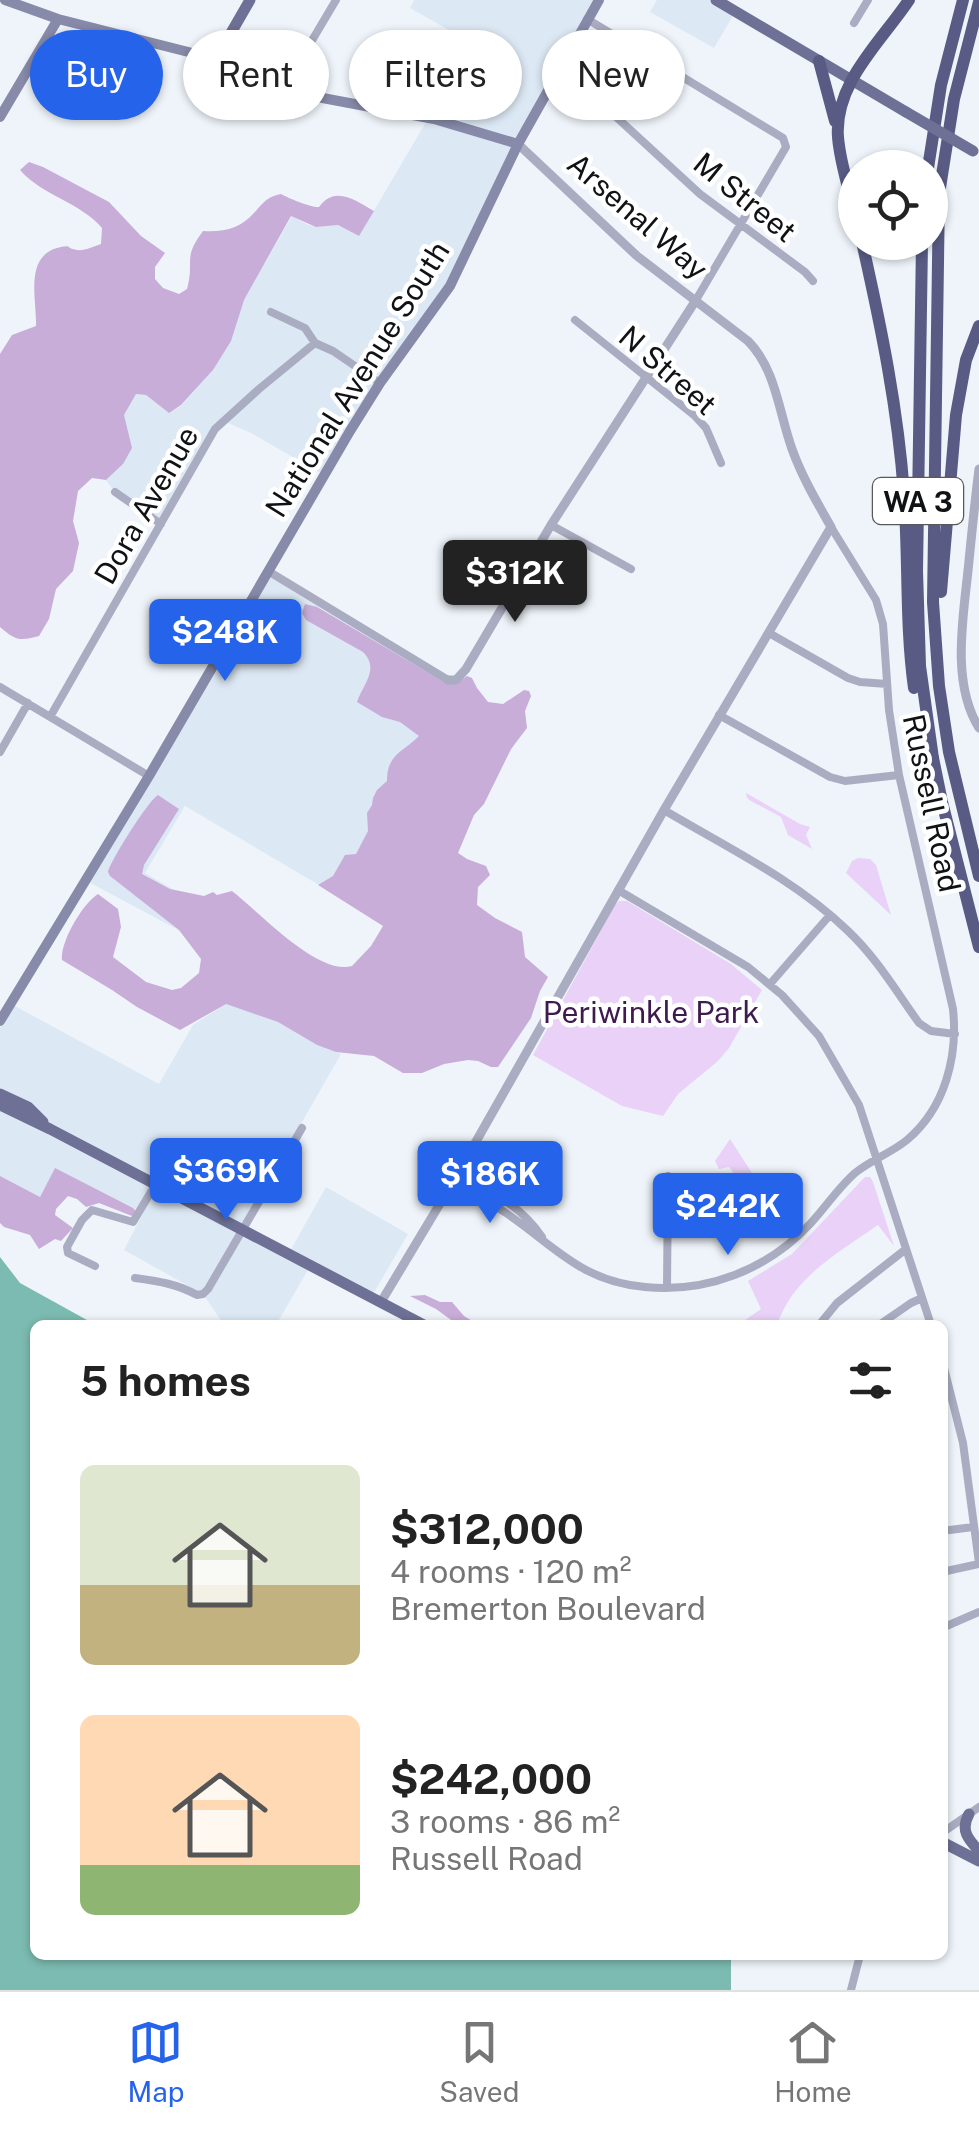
<!DOCTYPE html>
<meta charset="utf-8">
<style>
:root{--surface:#fff;--page:#f2f2f2;--text:#222;--muted:#767676;--line:#e0e0e0;--accent:#2563eb}
body{margin:0;font-family:"Public Sans",sans-serif;background:var(--page);color:var(--text);height:100vh;display:flex;flex-direction:column;font-size:38px;white-space:nowrap}
*{box-sizing:border-box;margin:0}
p{font-size:32px;color:var(--muted)}
.icon{flex:none;width:55px;height:55px;fill:none;stroke:currentColor;stroke-width:2;stroke-linecap:round;stroke-linejoin:round}
.map{position:relative;flex:1;overflow:hidden}
.drawer{position:absolute;left:30px;top:1320px;width:918px;height:640px;display:flex;flex-direction:column;background:var(--surface);border-radius:15px;box-shadow:0 2px 8px #0004}
.drawer>*{flex:none}
.guide{position:absolute;left:30px;top:30px;width:920px;height:90px;display:flex;gap:20px}
.fabs{position:absolute;left:838px;top:150px;display:grid;gap:20px}
.fabs a{display:grid;place-items:center;width:110px;height:110px;border-radius:50%;background:var(--surface);box-shadow:0 2px 8px #0004;font-size:50px}
.price{position:absolute;translate:-50% -85px;padding:0 22px;border-radius:10px;background:var(--accent);color:#fff;font-size:32px;line-height:65px;filter:drop-shadow(0 2px 5px #0008)}
.price::after{content:'';position:absolute;left:50%;top:60px;width:30px;height:22px;margin-left:-15px;background:inherit;clip-path:polygon(0 0,100% 0,50% 100%)}
.price.on{background:#222;color:#fff}
ul{padding:0;list-style:none}
li{display:flex;align-items:center;gap:30px;height:250px;padding:0 50px}
li span{display:grid;place-items:center;flex:none;width:280px;height:200px;border-radius:15px;color:#555}
li>.icon{margin-inline-start:auto}
span .icon{width:120px;height:120px;fill:#fffc;stroke-width:1}
li b{font-size:42px}
h2{display:flex;justify-content:space-between;align-items:center;height:120px;padding:0 50px;font-size:42px}
.tag{padding:0 35px;border-radius:45px;background:var(--surface);box-shadow:0 2px 8px #0004;font-size:35px;line-height:90px}
.tag.on{background:var(--accent);color:#fff}
.menu{display:flex;justify-content:space-around;align-items:center;height:140px;border-top:2px solid var(--line);background:var(--surface);font-size:28px;color:var(--muted)}
.menu a{display:grid;justify-items:center;gap:5px}
.menu .on{color:var(--accent)}
.map>svg:first-child{display:block}
</style>
<div class="map">
<svg width="979" height="1990" viewBox="0 0 979 1990">
<rect width="100%" height="100%" fill="#eef4fa"/>
<path fill="#dce8f4" d="M 414,0 L 599,0 L 517,141 L 493,138 L 512,148 L 466,253 L 324,475 L 251,433 L 224,421 L 161,524 L 115,492 L 106,480 L 123,464 L 124,415 L 136,394 L 146,395 L 169,413 L 182,405 L 213,370 L 244,300 L 292,216 L 306,224 L 316,227 L 338,225 L 359,236 L 422,129 L 470,42 L 410,8 Z
M 657,0 L 709,0 L 734,14 L 714,48 L 650,12 Z
M 268,571 L 524,728 L 404,935 L 185,806 L 145,873 L 239,928 L 225,955 L 85,880 Z
M 226,1004 L 278,1022 L 317,1045 L 341,1054 L 241,1228 L 81,1143 L 0,1091 L 0,1028 L 13,1005 L 159,1084 L 193,1025 Z
M 0,1107 L 309,1268 L 276,1325 L 224,1325 L 203,1294 L 124,1250 L 143,1213 L 55,1169 L 40,1197 L 0,1176 Z
M 326,1187 L 408,1234 L 372,1296 L 289,1253 Z"/>
<path fill="#e9d1f7" d="M 746,793 L 800,824 L 810,827 L 806,835 L 812,849 L 788,835 L 781,817 L 751,801 L 747,798 Z
M 858,858 L 870,859 L 876,865 L 891,915 L 846,873 L 852,861 Z
M 619,901 L 627,901 L 731,964 L 762,990 L 729,1048 L 718,1061 L 678,1094 L 663,1116 L 622,1106 L 533,1055 L 615,905 Z
M 730,1139 L 752,1173 L 740,1181 L 729,1167 L 719,1169 L 715,1161 Z
M 865,1177 L 870,1177 L 873,1182 L 894,1246 L 878,1225 C 838,1253 793,1277 777,1325 L 738,1325 L 761,1309 L 748,1281 L 792,1254 Z"/>
<path fill="#c8add8" d="M 29,162 L 43,167 L 109,202 L 141,236 L 165,253 L 155,267 L 155,279 L 163,288 L 179,294 L 187,289 C 195,260 182,259 203,231 C 221,232 235,230 249,218 C 261,207 264,197 281,194 C 288,198 312,208 319,207 C 335,185 355,200 374,211 L 359,236 L 338,225 L 316,227 L 291,216 L 244,300 L 231,341 L 213,370 L 181,405 L 169,413 L 146,395 L 136,394 L 124,415 L 132,448 L 123,464 L 106,480 L 92,478 L 78,491 L 73,521 L 79,543 L 73,571 L 56,589 L 49,619 L 39,636 C 20,641 16,641 0,627 L 0,354 L 12,335 L 36,326 C 37,300 23,254 61,247 C 73,245 64,248 77,250 C 84,251 93,247 101,244 L 102,228 C 80,202 43,196 20,170 Z
M 305,604 L 317,607 L 444,682 L 458,682 L 467,676 L 472,678 L 477,688 L 488,702 L 503,704 L 524,690 L 529,691 L 531,696 L 525,711 L 527,728 L 511,749 L 484,804 L 474,815 L 458,853 L 467,859 L 486,866 L 490,875 L 478,887 L 477,905 L 495,918 L 522,932 L 525,957 L 548,977 L 540,991 L 531,1018 L 498,1067 L 491,1067 L 478,1061 L 468,1060 L 444,1064 L 422,1073 L 403,1073 L 374,1056 L 336,1052 L 317,1045 L 278,1022 L 226,1004 L 180,1030 L 137,1007 L 112,990 L 62,960 C 60,942 83,903 98,894 L 118,909 L 121,927 L 113,957 L 146,982 L 172,990 L 181,988 L 199,973 L 201,959 L 179,930 L 110,876 L 108,872 C 111,860 148,801 158,795 L 179,809 L 144,865 L 142,874 L 170,889 L 204,896 L 213,892 L 217,895 L 232,891 C 258,911 318,976 352,966 L 371,946 L 383,926 L 318,885 L 333,876 L 345,855 L 356,854 L 368,831 L 367,813 L 372,805 L 373,798 L 377,790 L 387,781 C 387,753 404,752 419,736 L 400,722 L 382,717 L 357,702 C 363,684 380,669 363,652 L 306,620 L 302,613 Z
M 55,1168 L 133,1208 L 136,1211 L 132,1216 L 99,1203 L 86,1207 L 77,1199 L 68,1196 L 56,1209 L 55,1215 L 73,1228 L 61,1241 L 55,1239 L 39,1249 L 30,1235 L 4,1227 L 0,1223 L 0,1176 L 40,1197 Z
M 425,1295 L 440,1302 L 452,1302 L 464,1316 L 479,1325 L 458,1325 L 436,1309 L 410,1296 Z"/>
<path fill="#7cbbb1" d="M 0,1257 L 20,1283 L 96,1325 L 35,1325 L 35,1955 L 731,1955 L 731,1990 L 0,1990 Z"/>
<g fill="none" stroke-linecap="round" stroke-linejoin="round">
<path stroke="#aaacc1" stroke-width="8" d="M 587,19 L 783,138 L 786,147 L 696,300
M 854,23 L 868,0
M 557,72 L 601,103 L 700,194 L 805,272 L 813,281
M 285,86 L 336,0
M 271,312 L 305,328 L 315,343 L 333,351 L 380,383
M 575,320 L 695,416 L 706,428 L 721,463
M 115,492 L 161,524
M 551,525 L 631,569
M 268,571 L 448,680
M 769,633 L 848,678 L 860,682 L 887,684
M 0,687 L 149,776
M 719,715 L 830,777 L 845,781 L 899,775
M 50,717 L 215,429 L 259,389 L 315,343
M 0,752 L 28,703
M 664,810 C 726,847 794,879 847,930 C 876,957 896,991 919,1023 L 931,1031 L 955,1034
M 618,890 L 748,967 L 782,995 L 819,1036 L 859,1105 L 931,1325
M 770,984 L 830,915
M 458,1173 C 489,1190 522,1206 542,1237
M 453,1182 C 471,1192 489,1202 506,1213 C 555,1246 580,1281 645,1287 C 707,1293 767,1270 810,1224 C 825,1208 838,1188 855,1173 C 871,1160 891,1153 907,1140 C 945,1108 958,1057 953,1009 L 899,775 L 889,710 L 883,624 L 876,600 L 831,527
M 95,1266 L 68,1253 L 67,1247 L 82,1220 L 92,1210 L 133,1222 L 155,1185
M 135,1278 C 158,1281 177,1284 197,1295 L 203,1294 L 208,1289 L 302,1128
M 667,1288 L 668,1176
M 819,1325 L 837,1303 L 906,1249
M 879,1325 L 911,1303 L 922,1298
M 942,1360 L 963,1443 L 979,1563
M 942,1531 L 973,1527
M 942,1572 L 979,1564
M 942,1628 L 979,1612
M 942,1833 L 979,1807
M 851,1990 L 860,1955"/>
<path stroke="#aaacc1" stroke-width="9" d="M 979,469 C 975,500 972,531 969,561 C 964,614 950,681 979,728
M 448,680 L 456,680 L 466,669 L 551,525 L 696,300
M 381,1302 L 453,1182 L 664,810 L 831,527 C 817,502 802,477 792,449 C 779,413 776,369 748,341 L 637,256 L 518,144"/>
<path stroke="#878aa8" stroke-width="10" d="M 5,0 L 58,19 L 216,59 L 312,96 L 434,119 L 518,144
M 0,117 L 58,19
M 0,1021 L 149,776 L 350,431 L 380,383 L 450,286 L 518,144 L 599,0"/>
<path stroke="#6e7195" stroke-width="11" d="M 716,0 L 906,112
M 216,59 L 250,0
M 0,1094 L 28,1107 L 43,1122
M 0,1105 L 50,1129 L 424,1325
M 969,1814 C 960,1830 968,1839 979,1851
M 942,1842 L 979,1861"/>
<path stroke="#595b85" stroke-width="12" d="M 979,2 L 954,99 L 939,194 L 933,602 L 939,686 L 949,752 L 979,876
M 819,61 L 835,121
M 928,168 L 941,85 L 963,0
M 855,214 C 849,189 840,163 838,137 C 834,83 881,42 909,0
M 862,242 C 881,326 898,409 904,494 C 909,559 905,623 914,688
M 922,242 L 917,571 L 920,666 L 933,758 L 942,802 L 979,947
M 941,592 L 956,415 L 966,360 L 979,326"/>
<path stroke="#6e7195" stroke-width="11" d="M 906,112 L 973,151"/>
</g>
<g text-anchor="middle" dominant-baseline="central" stroke-width="9" stroke-linejoin="round" paint-order="stroke">
<rect fill="#fff" stroke="#58595a" stroke-width="2.5" x="873" y="478" width="90" height="46" rx="8"/>
<g font-size="28" font-weight="bold" fill="#101214">
<text x="918" y="501">WA 3</text>
</g>
<g font-size="30" fill="#101214" stroke="#fff">
<text transform="translate(745 197) rotate(39)">M Street</text>
<text transform="translate(638 216) rotate(41)">Arsenal Way</text>
<text transform="translate(668 370) rotate(41)">N Street</text>
<text transform="translate(357 379) rotate(-58)">National Avenue South</text>
<text transform="translate(146 505) rotate(-60)">Dora Avenue</text>
<text transform="translate(932 803) rotate(78)">Russell Road</text>
</g>
<g font-size="30" fill="#3e1b4f" stroke="#fff">
<text x="651" y="1012">Periwinkle Park</text>
</g>
</g>
</svg>
<div class="fabs">
<a><svg class="icon" aria-label="locate" viewBox="0 0 24 24"><circle cx="12" cy="12" r="6"/><path d="M12 2v4M12 18v4M2 12h4M18 12h4"/></svg></a>
</div>
<b class="price on" style="left:515px;top:625px">$312K</b>
<b class="price" style="left:225px;top:684px">$248K</b>
<b class="price" style="left:226px;top:1223px">$369K</b>
<b class="price" style="left:490px;top:1226px">$186K</b>
<b class="price" style="left:728px;top:1258px">$242K</b>
<div class="guide">
<a class="tag on">Buy</a>
<a class="tag">Rent</a>
<a class="tag">Filters</a>
<a class="tag">New</a>
</div>
<section class="drawer">
<h2>5 homes<svg class="icon" aria-label="filters" viewBox="0 0 24 24"><path d="M4 7h16M4 17h16"/><circle cx="9" cy="7" r="2"/><circle cx="15" cy="17" r="2"/></svg></h2>
<ul>
<li><span style="background:linear-gradient(#dfe7d0 60%,#c2b280 0)"><svg class="icon" aria-label="home" viewBox="0 0 24 24"><path d="M3 11l9-7 9 7M6 9v11h12V9"/></svg></span><div><b>$312,000</b><p>4 rooms · 120 m²</p><p>Bremerton Boulevard</p></div></li>
<li><span style="background:linear-gradient(#ffd9b3 75%,#8fb573 0)"><svg class="icon" aria-label="home" viewBox="0 0 24 24"><path d="M3 11l9-7 9 7M6 9v11h12V9"/></svg></span><div><b>$242,000</b><p>3 rooms · 86 m²</p><p>Russell Road</p></div></li>
</ul>
</section>
</div>
<nav class="menu">
<a class="on"><svg class="icon" aria-label="map" viewBox="0 0 24 24"><path d="M3 6l6-2 6 2 6-2v14l-6 2-6-2-6 2zM9 4v14M15 6v14"/></svg>Map</a>
<a><svg class="icon" aria-label="saved" viewBox="0 0 24 24"><path d="M7 4h10v16l-5-4-5 4z"/></svg>Saved</a>
<a><svg class="icon" aria-label="home" viewBox="0 0 24 24"><path d="M3 11l9-7 9 7M6 9v11h12V9"/></svg>Home</a>
</nav>
